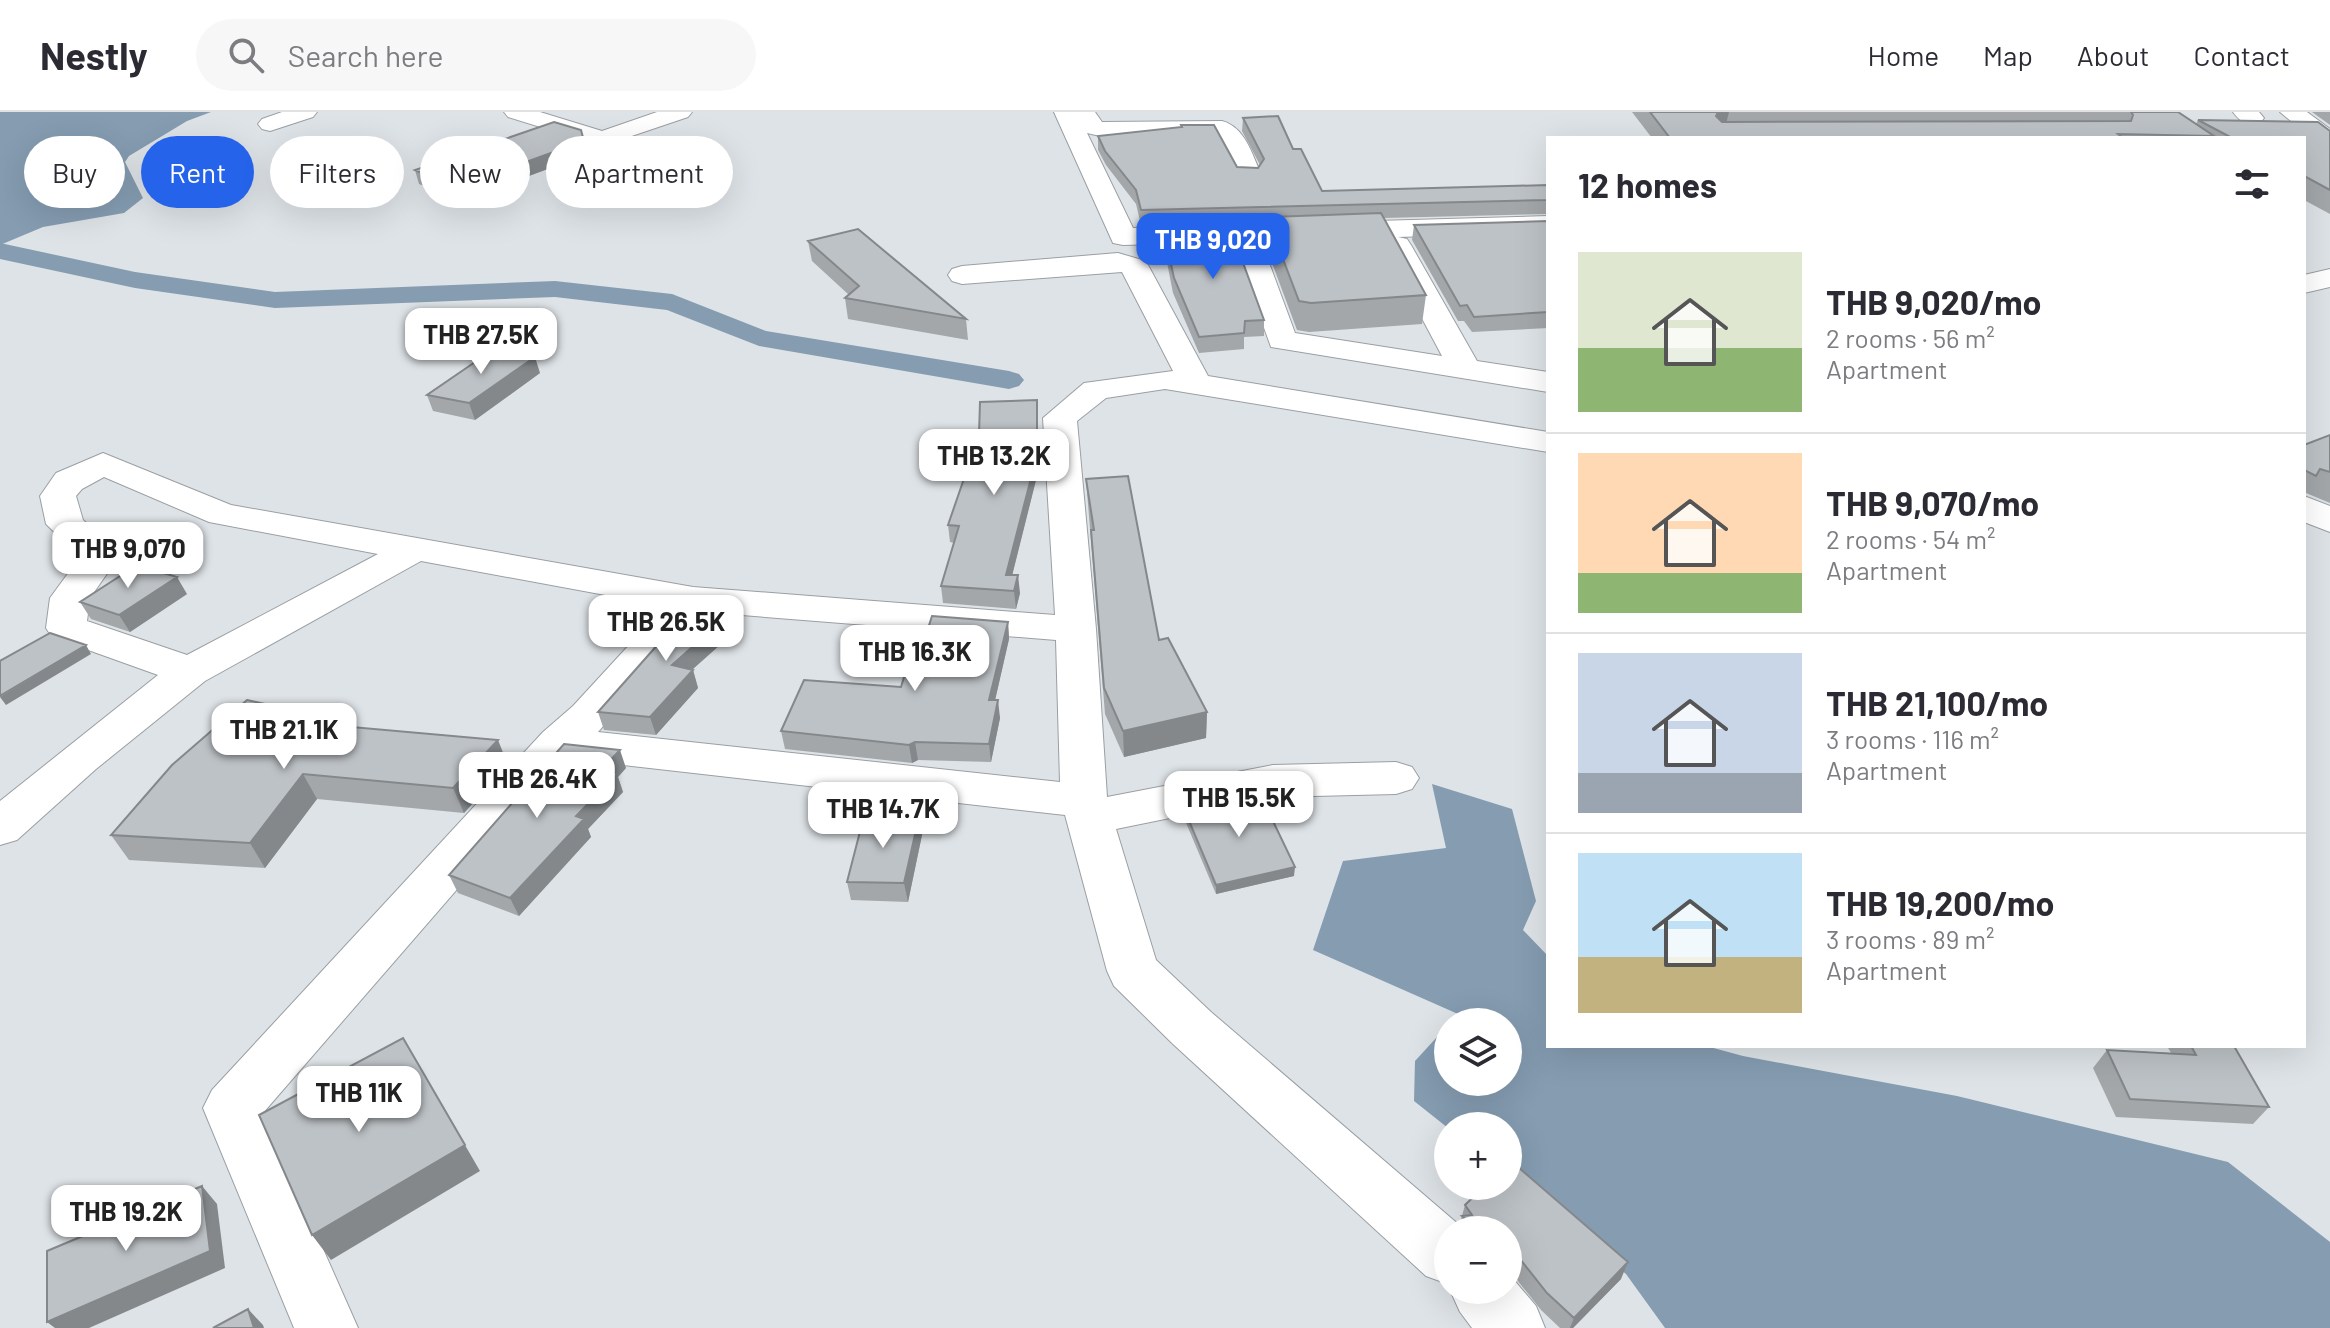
<!DOCTYPE html>
<meta charset="utf-8">
<style>
:root{--surface:#fff;--page:#f7f7f7;--text:#2b2b33;--muted:#7c7c81;--line:#e1e1e2;--accent:#2563eb}
body{margin:0;font-family:Barlow,sans-serif;background:var(--page);color:var(--text);height:100vh;display:flex;flex-direction:column;font-size:30px;white-space:nowrap}
*{box-sizing:border-box;margin:0}
p{font-size:26px;color:var(--muted)}
.icon{flex:none;width:44px;height:44px;fill:none;stroke:currentColor;stroke-width:2;stroke-linecap:round;stroke-linejoin:round}
.map{position:relative;flex:1;overflow:hidden}
.panel{position:absolute;left:1546px;top:24px;width:760px;height:912px;display:flex;flex-direction:column;background:var(--surface);border-radius:0px;box-shadow:0 8px 32px #0002}
.panel>*{flex:none}
.hud{position:absolute;left:24px;top:24px;width:760px;height:72px;display:flex;gap:16px}
.tools{position:absolute;left:1434px;top:896px;display:grid;gap:16px}
.tools a{display:grid;place-items:center;width:88px;height:88px;border-radius:50%;background:var(--surface);box-shadow:0 8px 32px #0002;font-size:40px}
.price{position:absolute;translate:-50% -68px;padding:0 18px;border-radius:16px;background:#fff;color:#222;font-size:26px;line-height:52px;filter:drop-shadow(0 2px 4px #0008)}
.price::after{content:'';position:absolute;left:50%;top:48px;width:24px;height:18px;margin-left:-12px;background:inherit;clip-path:polygon(0 0,100% 0,50% 100%)}
.price.current{background:var(--accent);color:#fff}
ul{padding:0;list-style:none}
li{display:flex;align-items:center;gap:24px;height:200px;padding:0 32px}
li+li{border-top:2px solid var(--line)}
li span{display:grid;place-items:center;flex:none;width:224px;height:160px;border-radius:0px;color:#555}
li>.icon{margin-inline-start:auto}
span .icon{width:96px;height:96px;fill:#fffc;stroke-width:1}
li b{font-size:34px}
h2{display:flex;justify-content:space-between;align-items:center;height:96px;padding:0 32px;font-size:34px}
.tag{padding:0 28px;border-radius:36px;background:var(--surface);box-shadow:0 8px 32px #0002;font-size:28px;line-height:72px}
.tag.current{background:var(--accent);color:#fff}
header{display:flex;align-items:center;gap:48px;box-sizing:border-box;height:112px;padding:0 40px;background:var(--surface);border-bottom:2px solid var(--line)}
header strong{font-size:38px}
nav{display:flex;gap:44px;margin-inline-start:auto;font-size:28px}
.search{width:560px;height:72px;background:var(--page);display:flex;align-items:center;gap:20px;box-sizing:border-box;padding:0 28px;border-radius:44px;color:var(--muted);font-size:30px}
.map>svg:first-child{display:block}
</style>
<header>
<strong>Nestly</strong>
<div class="search"><svg class="icon" aria-label="search" viewBox="0 0 24 24"><circle cx="10" cy="10" r="6"/><path d="M15 15l6 6"/></svg>Search here</div>
<nav><a>Home</a><a>Map</a><a>About</a><a>Contact</a></nav>
</header>
<div class="map">
<svg width="2330" height="1216" viewBox="0 0 2330 1216">
<rect width="100%" height="100%" fill="#dee3e7"/>
<path fill="#859cb1" d="M 0,0 L 211,0 L 187,9 L 129,44 L 125,50 L 143,86 L 124,101 L 43,115 L 0,133 Z
M 1432,672 L 1512,697 L 1536,789 L 1523,818 L 1548,844 L 1548,934 L 1706,934 L 1743,944 L 1957,984 L 2228,1050 L 2330,1130 L 2330,1216 L 1665,1216 L 1626,1162 L 1508,1065 L 1508,1014 L 1448,1014 L 1448,1016 L 1414,989 L 1415,949 L 1448,913 L 1448,970 L 1508,970 L 1508,910 L 1451,910 L 1458,902 L 1313,838 L 1343,749 L 1446,736 Z"/>
<g fill="none" stroke-linecap="round" stroke-linejoin="round">
<path fill="#859cb1" fill-rule="evenodd" d="M 0,131 L 135,160 L 275,180 L 555,169 L 672,182 L 766,219 L 1009,259 L 1019,262 L 1024,268 L 1019,274 L 1009,277 L 759,234 L 667,198 L 555,185 L 275,196 L 135,176 L 0,147 Z"/>
<defs>
<path id="minor" d="M 282,0 L 317,0 L 313,5 L 270,19 L 262,17 L 258,12 L 262,7 Z
M 504,0 L 540,0 L 602,19 L 657,0 L 692,0 L 688,5 L 602,34 L 508,5 Z
M 1054,0 L 1095,0 L 1102,10 L 1222,9 C 1245,15 1252,42 1261,62 L 1257,67 L 1239,67 L 1216,23 L 1100,24 L 1087,21 L 1133,116 L 1548,104 L 1548,120 L 1398,125 L 1407,127 L 1411,133 L 1477,249 L 1548,260 L 1548,280 L 1271,235 L 1233,130 L 1123,133 L 1113,131 ZM 1396,125 L 1387,127 L 1383,133 L 1442,244 L 1295,221 L 1261,129 Z
M 2233,0 L 2259,0 L 2264,6 L 2260,11 C 2248,14 2241,11 2233,0 Z
M 2280,0 L 2307,0 L 2330,17 L 2330,36 L 2321,34 Z
M 1118,141 L 1142,148 L 1148,153 L 1208,264 L 1548,320 L 1548,340 L 1165,277 L 1106,286 L 1077,309 L 1096,517 L 1107,685 L 1273,653 L 1396,650 L 1412,655 L 1419,666 L 1412,677 L 1396,682 L 1273,685 L 1116,717 L 1156,848 L 1211,900 L 1465,1118 L 1448,1118 L 1448,1172 L 1426,1164 L 1173,932 L 1114,874 L 1107,859 L 1065,703 L 570,647 L 263,1001 L 358,1216 L 294,1216 L 203,996 L 212,978 L 543,620 L 573,594 L 665,494 L 421,449 L 205,569 L 96,657 L 17,728 L 0,733 L 0,689 L 158,563 L 52,525 L 46,516 L 50,486 L 80,445 L 46,412 L 40,384 L 56,361 L 103,341 L 231,393 L 693,475 L 1055,503 L 1043,306 L 1084,271 L 1173,259 L 1122,160 L 962,172 L 952,169 L 948,163 L 952,157 L 962,154 ZM 104,365 L 209,410 L 378,442 L 187,543 L 87,509 L 90,486 L 120,443 L 83,408 L 76,384 L 82,377 ZM 703,500 L 1056,528 L 1060,670 L 598,620 Z
M 2330,157 L 2330,175 L 2304,181 L 2304,163 Z
M 2304,384 L 2330,394 L 2330,420 L 2304,410 Z
M 1508,1161 L 1536,1194 L 1545,1216 L 1472,1216 L 1460,1200 L 1450,1178 L 1508,1178 Z"/>
</defs>
<use href="#minor" stroke="#9a9fa3" stroke-width="2"/>
<use href="#minor" fill="#fff" fill-rule="evenodd"/>
</g>
<path fill="#a3a7aa" d="M 1632,0 L 2178,0 L 2196,12 L 2198,8 L 2330,19 L 2330,102 L 2304,88 L 2304,26 L 1652,26 Z
M 2312,0 L 2330,0 L 2330,13 Z
M 1243,6 L 1293,37 L 1322,79 L 1548,73 L 1548,102 L 1384,106 L 1426,183 L 1422,212 L 1309,220 L 1297,218 L 1265,132 L 1266,109 L 1141,113 L 1136,92 L 1106,53 L 1098,38 L 1098,24 L 1181,15 L 1181,13 L 1237,55 L 1258,56 L 1260,53 L 1242,19 Z
M 584,29 L 588,42 L 462,89 L 419,72 L 415,58 Z
M 1548,109 L 1548,216 L 1472,220 L 1464,209 L 1458,209 L 1412,128 L 1414,113 Z
M 1164,120 L 1264,208 L 1264,224 L 1244,225 L 1244,237 L 1199,241 L 1173,181 L 1164,135 Z
M 808,129 L 966,207 L 968,228 L 848,207 L 845,186 L 849,183 L 812,149 Z
M 540,261 L 475,308 L 433,299 L 427,283 Z
M 1037,288 L 1038,360 L 1012,463 L 1020,481 L 1016,497 L 943,491 L 941,474 L 954,431 L 950,430 L 948,413 L 978,355 Z
M 2330,323 L 2330,391 L 2306,381 L 2304,384 L 2304,333 Z
M 1086,367 L 1159,528 L 1207,600 L 1206,626 L 1124,645 L 1105,602 Z
M 187,482 L 130,520 L 91,507 L 80,490 Z
M 735,497 L 740,515 L 692,558 L 693,558 L 698,576 L 656,623 L 604,618 L 598,600 Z
M 1008,510 L 1009,527 L 995,588 L 1000,606 L 991,650 L 918,648 L 912,651 L 785,637 L 781,619 L 901,575 L 924,529 Z
M 296,599 L 302,611 L 508,653 L 464,701 L 317,687 L 265,756 L 129,748 L 111,723 Z
M 626,656 L 618,665 L 623,680 L 588,717 L 591,725 L 519,804 L 458,781 L 449,763 Z
M 1184,697 L 1294,764 L 1216,782 L 1184,706 Z
M 919,705 L 922,723 L 908,790 L 851,788 L 847,770 Z
M 2167,934 L 2234,934 L 2269,995 L 2253,1012 L 2116,1005 L 2093,956 L 2107,938 L 2171,941 Z
M 1465,1093 L 1621,1167 L 1573,1216 L 1560,1216 L 1541,1198 L 1510,1159 L 1508,1159 L 1508,1118 L 1458,1118 Z"/>
<path fill="#84888b" d="M 1718,0 L 1729,0 L 1726,12 L 1716,14 L 1716,4 Z
M 584,29 L 588,42 L 462,89 L 457,75 Z
M 535,245 L 540,261 L 475,308 L 469,291 Z
M 1037,288 L 1038,360 L 1008,480 L 1006,463 Z
M 1018,463 L 1020,481 L 1016,497 L 1014,479 Z
M 177,465 L 187,482 L 130,520 L 119,503 Z
M 735,497 L 740,515 L 677,571 L 672,553 Z
M 1008,510 L 1009,527 L 991,606 L 989,588 Z
M 86,533 L 91,542 L 6,593 L 0,585 Z
M 693,558 L 698,576 L 656,623 L 650,605 Z
M 998,588 L 1000,606 L 991,650 L 989,632 Z
M 296,599 L 309,623 L 284,609 Z
M 1207,600 L 1206,626 L 1124,645 L 1123,619 Z
M 498,628 L 508,653 L 464,701 L 453,676 Z
M 915,630 L 918,648 L 912,651 L 909,633 Z
M 620,638 L 626,656 L 618,665 L 623,680 L 588,717 L 591,725 L 519,804 L 510,786 L 576,704 L 602,657 Z
M 303,662 L 317,687 L 265,756 L 250,731 Z
M 919,705 L 922,723 L 908,790 L 904,771 Z
M 1295,755 L 1294,764 L 1216,782 L 1216,773 Z
M 403,926 L 480,1059 L 331,1148 L 312,1123 Z
M 202,1074 L 217,1092 L 225,1156 L 89,1216 L 55,1216 L 47,1210 Z
M 1628,1150 L 1621,1167 L 1573,1216 L 1570,1216 L 1574,1206 Z
M 248,1197 L 263,1213 L 264,1216 L 254,1216 Z"/>
<path fill="#bdc2c6" stroke="#84888b" stroke-width="2" d="M 1650,0 L 1718,0 L 1716,4 L 1722,10 L 2131,9 L 2133,3 L 2131,0 L 2178,0 L 2214,24 L 2118,22 L 2123,26 L 1670,26 Z
M 1278,4 L 1293,37 L 1301,37 L 1322,79 L 1548,73 L 1548,88 L 1141,98 L 1136,78 L 1105,39 L 1098,24 L 1182,15 L 1181,13 L 1214,13 L 1237,55 L 1258,56 L 1264,47 L 1243,6 Z
M 2198,8 L 2318,10 L 2330,19 L 2330,78 L 2304,64 L 2304,26 L 2232,26 Z
M 554,10 L 581,18 L 584,29 L 457,75 L 415,58 Z
M 1381,101 L 1426,183 L 1311,191 L 1299,189 L 1267,105 Z
M 1548,109 L 1548,200 L 1474,205 L 1467,193 L 1460,194 L 1414,113 Z
M 858,117 L 966,207 L 845,186 L 859,174 L 808,129 Z
M 1231,118 L 1264,208 L 1245,209 L 1244,221 L 1199,225 L 1174,166 L 1164,120 Z
M 494,237 L 535,245 L 469,291 L 427,283 Z
M 1037,288 L 1037,343 L 1006,463 L 1018,463 L 1014,479 L 941,474 L 959,414 L 948,413 L 968,355 L 978,355 L 980,290 Z
M 2330,323 L 2330,360 L 2320,357 L 2316,364 L 2304,358 L 2304,333 Z
M 1128,364 L 1159,528 L 1168,526 L 1207,600 L 1123,619 L 1104,576 L 1091,418 L 1094,418 L 1086,367 Z
M 137,453 L 177,465 L 119,503 L 80,490 Z
M 699,486 L 735,497 L 672,553 L 693,558 L 650,605 L 598,600 Z
M 932,504 L 1008,510 L 989,588 L 998,588 L 989,632 L 915,630 L 909,633 L 781,619 L 804,568 L 901,575 L 915,529 L 924,529 Z
M 50,521 L 86,533 L 0,584 L 0,549 Z
M 247,588 L 296,599 L 284,609 L 498,628 L 453,676 L 303,662 L 250,731 L 111,723 L 172,653 Z
M 564,632 L 620,638 L 602,657 L 617,662 L 576,704 L 584,707 L 510,786 L 449,763 Z
M 1260,682 L 1295,755 L 1216,773 L 1184,697 Z
M 864,704 L 919,705 L 904,771 L 847,770 Z
M 403,926 L 465,1033 L 312,1123 L 259,1003 Z
M 2191,934 L 2234,934 L 2269,995 L 2130,987 L 2107,938 L 2196,943 Z
M 1511,1049 L 1628,1150 L 1574,1206 L 1547,1181 L 1516,1142 L 1511,1142 L 1511,1148 L 1508,1146 L 1508,1118 L 1478,1118 L 1462,1104 L 1472,1103 L 1465,1093 L 1485,1074 L 1508,1074 L 1508,1052 Z
M 202,1074 L 210,1139 L 47,1210 L 47,1139 Z
M 248,1197 L 254,1216 L 213,1216 Z"/>
</svg>
<div class="tools">
<a><svg class="icon" aria-label="layers" viewBox="0 0 24 24"><path d="M12 4l9 5-9 5-9-5zM3 14l9 5 9-5"/></svg></a>
<a>+</a>
<a>−</a>
</div>
<b class="price current" style="left:1213px;top:169px">THB 9,020</b>
<b class="price" style="left:481px;top:264px">THB 27.5K</b>
<b class="price" style="left:994px;top:385px">THB 13.2K</b>
<b class="price" style="left:128px;top:478px">THB 9,070</b>
<b class="price" style="left:666px;top:551px">THB 26.5K</b>
<b class="price" style="left:915px;top:581px">THB 16.3K</b>
<b class="price" style="left:284px;top:659px">THB 21.1K</b>
<b class="price" style="left:537px;top:708px">THB 26.4K</b>
<b class="price" style="left:1239px;top:727px">THB 15.5K</b>
<b class="price" style="left:883px;top:738px">THB 14.7K</b>
<b class="price" style="left:359px;top:1022px">THB 11K</b>
<b class="price" style="left:126px;top:1141px">THB 19.2K</b>
<div class="hud">
<a class="tag">Buy</a>
<a class="tag current">Rent</a>
<a class="tag">Filters</a>
<a class="tag">New</a>
<a class="tag">Apartment</a>
</div>
<section class="panel">
<h2>12 homes<svg class="icon" aria-label="filters" viewBox="0 0 24 24"><path d="M4 7h16M4 17h16"/><circle cx="9" cy="7" r="2"/><circle cx="15" cy="17" r="2"/></svg></h2>
<ul>
<li><span style="background:linear-gradient(#dfe7d0 60%,#8fb573 0)"><svg class="icon" aria-label="home" viewBox="0 0 24 24"><path d="M3 11l9-7 9 7M6 9v11h12V9"/></svg></span><div><b>THB 9,020/mo</b><p>2 rooms · 56 m²</p><p>Apartment</p></div></li>
<li><span style="background:linear-gradient(#ffd9b3 75%,#8fb573 0)"><svg class="icon" aria-label="home" viewBox="0 0 24 24"><path d="M3 11l9-7 9 7M6 9v11h12V9"/></svg></span><div><b>THB 9,070/mo</b><p>2 rooms · 54 m²</p><p>Apartment</p></div></li>
<li><span style="background:linear-gradient(#c9d6e8 75%,#9aa5b1 0)"><svg class="icon" aria-label="home" viewBox="0 0 24 24"><path d="M3 11l9-7 9 7M6 9v11h12V9"/></svg></span><div><b>THB 21,100/mo</b><p>3 rooms · 116 m²</p><p>Apartment</p></div></li>
<li><span style="background:linear-gradient(#bfe0f5 65%,#c2b280 0)"><svg class="icon" aria-label="home" viewBox="0 0 24 24"><path d="M3 11l9-7 9 7M6 9v11h12V9"/></svg></span><div><b>THB 19,200/mo</b><p>3 rooms · 89 m²</p><p>Apartment</p></div></li>
</ul>
</section>
</div>
